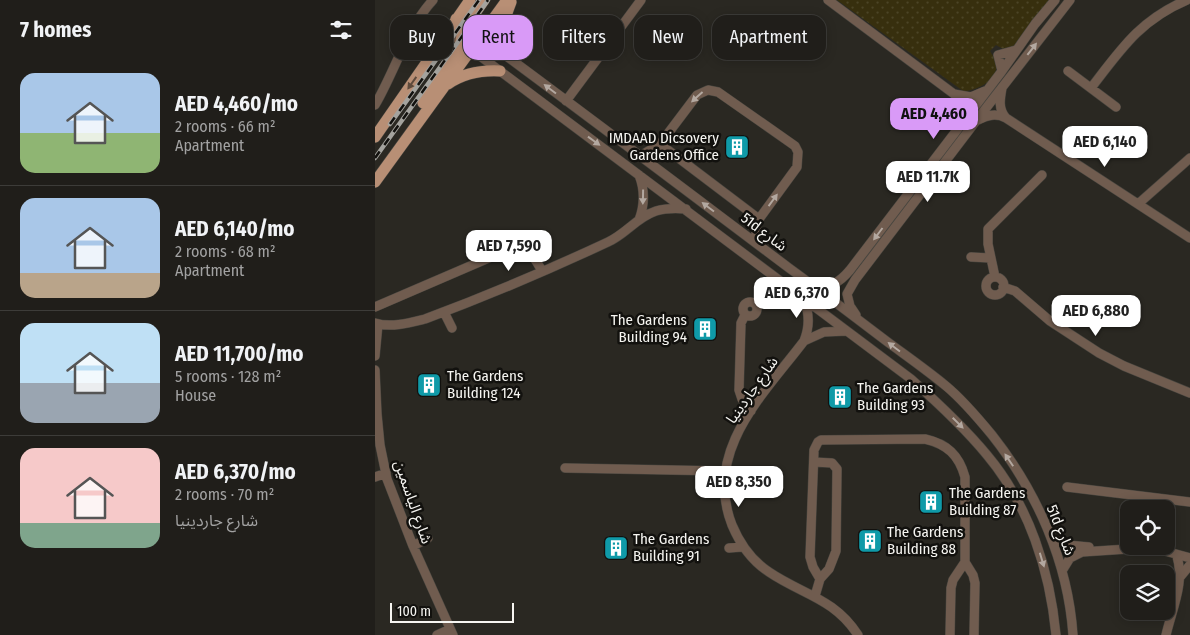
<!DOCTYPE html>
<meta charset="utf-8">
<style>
:root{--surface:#201e1a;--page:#282723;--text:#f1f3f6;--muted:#a2a2a2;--line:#3d3c39;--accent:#d99af7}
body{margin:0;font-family:"Fira Sans Condensed","Noto Sans Arabic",sans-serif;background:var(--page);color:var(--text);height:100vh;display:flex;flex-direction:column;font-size:19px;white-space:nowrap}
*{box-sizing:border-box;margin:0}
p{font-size:16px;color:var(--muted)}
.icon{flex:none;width:28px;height:28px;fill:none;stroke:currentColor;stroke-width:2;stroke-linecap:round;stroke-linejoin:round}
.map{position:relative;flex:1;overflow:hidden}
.details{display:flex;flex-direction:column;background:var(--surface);width:375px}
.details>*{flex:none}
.top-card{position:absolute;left:15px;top:15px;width:475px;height:45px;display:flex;gap:10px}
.controls{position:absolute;left:745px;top:500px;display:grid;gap:10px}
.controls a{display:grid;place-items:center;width:55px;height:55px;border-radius:10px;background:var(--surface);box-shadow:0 2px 12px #0003,0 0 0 1px var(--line);font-size:25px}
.scale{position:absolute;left:15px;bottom:12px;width:124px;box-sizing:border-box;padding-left:5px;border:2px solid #f6f5f1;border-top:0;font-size:14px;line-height:18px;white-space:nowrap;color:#f6f5f1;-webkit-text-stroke:4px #12110e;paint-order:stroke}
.price{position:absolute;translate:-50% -42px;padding:0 11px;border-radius:10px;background:#fff;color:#222;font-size:16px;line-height:32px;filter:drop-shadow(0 1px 2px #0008)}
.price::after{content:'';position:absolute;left:50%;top:30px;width:15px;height:11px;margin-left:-8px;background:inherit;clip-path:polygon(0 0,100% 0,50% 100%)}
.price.on{background:var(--accent);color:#111}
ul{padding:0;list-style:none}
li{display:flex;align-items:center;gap:15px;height:125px;padding:0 20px}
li+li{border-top:1px solid var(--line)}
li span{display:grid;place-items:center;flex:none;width:140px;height:100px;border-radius:15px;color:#555}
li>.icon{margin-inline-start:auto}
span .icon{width:60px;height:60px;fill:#fffc;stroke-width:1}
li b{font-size:21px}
h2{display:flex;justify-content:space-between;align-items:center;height:60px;padding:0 20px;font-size:21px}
.pill{padding:0 18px;border-radius:15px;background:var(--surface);box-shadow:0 2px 12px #0003,0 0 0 1px var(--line);font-size:18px;line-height:45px}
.pill.on{background:var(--accent);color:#111}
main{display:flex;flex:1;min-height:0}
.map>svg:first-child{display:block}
</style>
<main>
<section class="details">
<h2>7 homes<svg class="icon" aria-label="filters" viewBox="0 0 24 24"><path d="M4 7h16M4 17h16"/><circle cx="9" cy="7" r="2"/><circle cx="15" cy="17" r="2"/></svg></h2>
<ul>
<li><span style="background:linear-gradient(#a9c7e8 60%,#8fb573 0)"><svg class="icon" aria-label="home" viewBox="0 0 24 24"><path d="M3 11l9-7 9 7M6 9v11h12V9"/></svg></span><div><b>AED 4,460/mo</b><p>2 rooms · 66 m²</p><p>Apartment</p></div></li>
<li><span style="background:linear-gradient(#a9c7e8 75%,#b9a48a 0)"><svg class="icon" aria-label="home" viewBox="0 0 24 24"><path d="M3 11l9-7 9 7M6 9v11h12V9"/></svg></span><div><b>AED 6,140/mo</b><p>2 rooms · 68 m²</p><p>Apartment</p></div></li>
<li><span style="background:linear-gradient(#bfe0f5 60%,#9aa5b1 0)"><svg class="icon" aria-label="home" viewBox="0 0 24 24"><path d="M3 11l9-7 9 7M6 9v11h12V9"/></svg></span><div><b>AED 11,700/mo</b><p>5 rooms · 128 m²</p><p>House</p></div></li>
<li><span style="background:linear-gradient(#f6c9c9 75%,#7fa58c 0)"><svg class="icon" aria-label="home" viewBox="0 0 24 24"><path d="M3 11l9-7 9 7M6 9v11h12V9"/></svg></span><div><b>AED 6,370/mo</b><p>2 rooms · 70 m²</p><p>شارع جاردينيا</p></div></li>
</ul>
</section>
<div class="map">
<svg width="815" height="635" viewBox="0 0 815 635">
<defs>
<pattern id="sand-dots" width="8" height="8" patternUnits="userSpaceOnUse" patternTransform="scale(1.25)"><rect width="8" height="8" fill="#372f0e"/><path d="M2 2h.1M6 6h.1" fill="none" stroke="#4b4426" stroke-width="1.8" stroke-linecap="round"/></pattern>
</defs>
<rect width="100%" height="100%" fill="#2a2822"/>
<path fill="url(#sand-dots)" d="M 462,0 L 674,0 L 639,47 L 628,49 L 621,45 L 615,51 C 617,55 620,58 621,62 C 625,79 602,91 588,91 Z"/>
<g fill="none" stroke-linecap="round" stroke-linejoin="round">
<defs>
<path id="minor" d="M 453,0 L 579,94 L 586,104 L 588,121
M 88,24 C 197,104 305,186 414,268 C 447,292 481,318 514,343 C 533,357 553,371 571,386 C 588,400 603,418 617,435 C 662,492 693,562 698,635
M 73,32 L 536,379 C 563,403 589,427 612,455 C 654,505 675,571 681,635
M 627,71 L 623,55 L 641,50
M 693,71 L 741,107
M 627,88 C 625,99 623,109 631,118
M 716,88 C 746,49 765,20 812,0
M 579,94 L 596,97 L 610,91
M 191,101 L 266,0
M 0,105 C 20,71 32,28 58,0
M 603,120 C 613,115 621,113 631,118 L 815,238
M 285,144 L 384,219
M 265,156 L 285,144 L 322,95 L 333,90 L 343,92 L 420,146 L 423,152 L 422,167 L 384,219 L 381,228 L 381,243
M 763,204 L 815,158
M 264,220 C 270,204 270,190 264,175
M 596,257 L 615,258
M 620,277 L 613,244 L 613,229 L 667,175
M611 286a9 9 0 1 1 18 0a9 9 0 1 1-18 0Z
M 438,285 C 455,289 465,282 475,270 L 627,71 L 660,24 L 680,0
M 628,287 L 640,291 L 675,321 L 724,353 L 749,366 L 815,393
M 428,299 C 435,313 435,326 429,341 C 388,395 328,451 357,525 C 365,544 377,561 394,572 C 428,595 459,598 483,635
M368 309a7 7 0 1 1 14 0a7 7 0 1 1-14 0Z
M 0,307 L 137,248 C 153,244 160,259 167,271
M 69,312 L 77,328
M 370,315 L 366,323 L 364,390 L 367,399 L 376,411
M 481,315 L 475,306 L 472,294 L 480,280 L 601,121 L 695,0
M 0,323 C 16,328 34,323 50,319 C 112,296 173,270 233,242 C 251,234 262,217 281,211 C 291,208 300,208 311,209
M 429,341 L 449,332 L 472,331
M 0,356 L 3,324
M 0,370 L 2,414 L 5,445 L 12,479 L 38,546 L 78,635
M 439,462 L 457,463 L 462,469 L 461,551 L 454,569 L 445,579 L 440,596
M 190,468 L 349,471
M 0,477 L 11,473
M 692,487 L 815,502
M 676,537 L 692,545 L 714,547
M 38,546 L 53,538
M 354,548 L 367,547
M 590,562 L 598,575 L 600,583 L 599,635
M 687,571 L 695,558 L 707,552 L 768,548 L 790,551 L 815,558
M 805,577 L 815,565
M 445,579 L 438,567 L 435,557 L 439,450 L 443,442 L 446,440 L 550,439 C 572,444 584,455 590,477 L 590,562 L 578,580 L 576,588 L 575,635
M 62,635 L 75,629
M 791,635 C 797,609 811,580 801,554"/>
<path id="major" d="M 89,37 L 91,26 L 109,0
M 130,55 C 124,35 129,20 136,2
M 73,84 C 89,73 106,70 125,71
M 48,103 L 85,48 L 87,35 L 81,19
M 0,137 L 95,0
M 0,182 L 132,0"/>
</defs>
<use href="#minor" stroke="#47453f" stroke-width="10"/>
<use href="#major" stroke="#47453f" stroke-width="12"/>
<use href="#minor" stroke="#705c4f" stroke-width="9"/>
<use href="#major" stroke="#b88f75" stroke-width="11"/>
<defs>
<path id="rail" d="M 15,124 L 104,0
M 0,158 L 113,0"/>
</defs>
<use href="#rail" stroke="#a4a39e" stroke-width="4.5"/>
<use href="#rail" stroke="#12110e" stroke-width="2.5" stroke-dasharray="8" stroke-linecap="butt"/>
</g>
<defs><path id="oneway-solid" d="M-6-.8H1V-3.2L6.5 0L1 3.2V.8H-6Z" transform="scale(1.25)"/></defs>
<g fill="#b3a8a0">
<use href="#oneway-solid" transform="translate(657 49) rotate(-52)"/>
<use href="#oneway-solid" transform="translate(175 89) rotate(-143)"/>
<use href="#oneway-solid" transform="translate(322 97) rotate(138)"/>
<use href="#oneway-solid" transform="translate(219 141) rotate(36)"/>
<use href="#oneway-solid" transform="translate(268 197) rotate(91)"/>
<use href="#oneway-solid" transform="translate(398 200) rotate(-54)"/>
<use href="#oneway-solid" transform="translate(333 207) rotate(-143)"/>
<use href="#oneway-solid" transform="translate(503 234) rotate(127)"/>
<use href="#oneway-solid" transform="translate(519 347) rotate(-143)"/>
<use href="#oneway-solid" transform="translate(583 423) rotate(45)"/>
<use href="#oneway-solid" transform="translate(634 460) rotate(-124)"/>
<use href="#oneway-solid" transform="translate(667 560) rotate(73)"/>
</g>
<use fill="#5d4a3c" href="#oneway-solid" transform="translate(37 83) rotate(125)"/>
<defs>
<symbol id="building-square" viewBox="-11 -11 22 22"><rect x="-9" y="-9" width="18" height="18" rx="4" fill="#0f9aa8" stroke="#12110e"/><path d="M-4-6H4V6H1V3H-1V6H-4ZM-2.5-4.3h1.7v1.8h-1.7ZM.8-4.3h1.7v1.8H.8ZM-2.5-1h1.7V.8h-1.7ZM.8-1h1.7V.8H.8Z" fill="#fff"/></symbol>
</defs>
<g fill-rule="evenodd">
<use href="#building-square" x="348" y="133" width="28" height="28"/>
<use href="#building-square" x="316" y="315" width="28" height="28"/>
<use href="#building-square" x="40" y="371" width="28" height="28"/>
<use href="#building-square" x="451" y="383" width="28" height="28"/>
<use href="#building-square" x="542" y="488" width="28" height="28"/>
<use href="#building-square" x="481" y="527" width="28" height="28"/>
<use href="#building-square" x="227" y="534" width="28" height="28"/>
</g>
<g text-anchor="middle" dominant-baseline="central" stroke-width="5" stroke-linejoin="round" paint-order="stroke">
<g font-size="15" fill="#f6f5f1" stroke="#12110e" text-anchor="start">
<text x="344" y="138" text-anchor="end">IMDAAD Dicsovery<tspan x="344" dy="17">Gardens Office</tspan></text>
<text x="312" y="320" text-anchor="end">The Gardens<tspan x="312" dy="17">Building 94</tspan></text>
<text x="72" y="376">The Gardens<tspan x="72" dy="17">Building 124</tspan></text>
<text x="482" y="388">The Gardens<tspan x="482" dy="17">Building 93</tspan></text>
<text x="574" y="493">The Gardens<tspan x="574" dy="17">Building 87</tspan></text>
<text x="512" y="532">The Gardens<tspan x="512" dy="17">Building 88</tspan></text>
<text x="258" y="539">The Gardens<tspan x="258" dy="17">Building 91</tspan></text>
</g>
<g font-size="15" fill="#f6f5f1" stroke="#12110e">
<text transform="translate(389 232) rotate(37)">51d شارع</text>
<text transform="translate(377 390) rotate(-55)">شارع جاردينيا</text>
<text transform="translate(38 502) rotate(71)">شارع الياسمين</text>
<text transform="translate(686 530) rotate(68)">51d شارع</text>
</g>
</g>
</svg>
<div class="controls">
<a><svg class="icon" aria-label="locate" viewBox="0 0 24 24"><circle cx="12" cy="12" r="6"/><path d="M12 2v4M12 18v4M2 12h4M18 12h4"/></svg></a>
<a><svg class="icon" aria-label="layers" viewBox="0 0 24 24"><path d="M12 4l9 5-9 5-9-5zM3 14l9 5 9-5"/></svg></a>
</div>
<div class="scale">100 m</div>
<b class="price on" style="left:559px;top:140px">AED 4,460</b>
<b class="price" style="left:730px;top:168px">AED 6,140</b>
<b class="price" style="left:553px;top:203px">AED 11.7K</b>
<b class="price" style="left:134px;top:272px">AED 7,590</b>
<b class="price" style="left:422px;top:319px">AED 6,370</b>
<b class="price" style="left:721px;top:337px">AED 6,880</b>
<b class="price" style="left:364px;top:508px">AED 8,350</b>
<div class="top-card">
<a class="pill">Buy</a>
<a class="pill on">Rent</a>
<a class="pill">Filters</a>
<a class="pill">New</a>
<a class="pill">Apartment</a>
</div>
</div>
</main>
